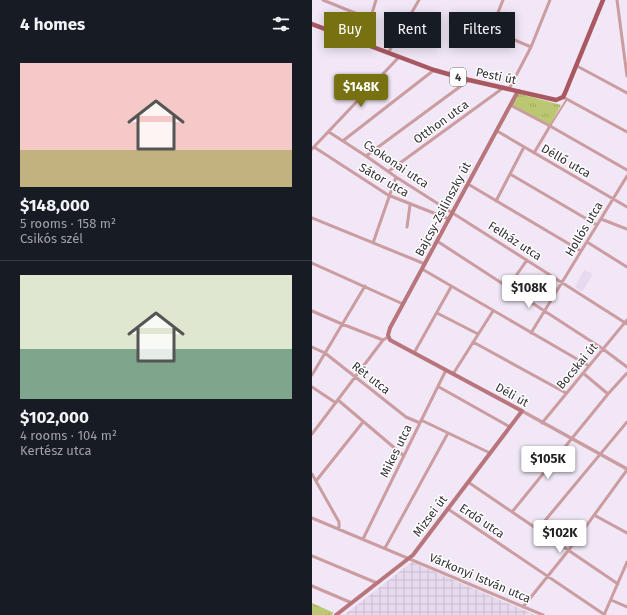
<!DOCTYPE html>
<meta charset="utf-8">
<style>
:root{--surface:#171b24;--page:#242831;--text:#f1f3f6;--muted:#9ea1a6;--line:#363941;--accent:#777112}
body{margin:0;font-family:"Fira Sans",sans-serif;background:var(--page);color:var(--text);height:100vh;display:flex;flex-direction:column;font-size:15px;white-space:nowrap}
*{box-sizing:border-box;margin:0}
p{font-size:13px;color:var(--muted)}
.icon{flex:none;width:22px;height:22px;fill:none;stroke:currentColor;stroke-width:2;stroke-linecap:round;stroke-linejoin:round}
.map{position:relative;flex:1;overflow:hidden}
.panel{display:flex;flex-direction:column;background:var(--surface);width:312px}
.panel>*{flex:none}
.guide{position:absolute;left:12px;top:12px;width:243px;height:36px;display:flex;gap:8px}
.price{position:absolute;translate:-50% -34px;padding:0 9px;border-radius:4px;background:#fff;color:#222;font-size:13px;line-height:26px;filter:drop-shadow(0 1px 2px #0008)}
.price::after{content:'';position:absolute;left:50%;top:24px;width:12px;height:9px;margin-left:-6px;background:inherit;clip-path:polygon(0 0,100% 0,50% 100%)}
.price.current{background:var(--accent);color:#fff}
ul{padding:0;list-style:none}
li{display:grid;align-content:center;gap:8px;height:212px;padding:0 20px}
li+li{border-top:1px solid var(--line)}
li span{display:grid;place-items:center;height:124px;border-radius:0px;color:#555}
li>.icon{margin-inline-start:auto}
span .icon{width:72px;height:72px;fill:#fffc;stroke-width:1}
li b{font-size:17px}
h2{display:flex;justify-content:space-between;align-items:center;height:48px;padding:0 20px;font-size:17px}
.tag{padding:0 14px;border-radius:0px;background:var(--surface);box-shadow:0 2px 10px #0003;font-size:14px;line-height:36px}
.tag.current{background:var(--accent);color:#fff}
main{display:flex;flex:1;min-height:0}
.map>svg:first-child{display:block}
</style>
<main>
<section class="panel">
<h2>4 homes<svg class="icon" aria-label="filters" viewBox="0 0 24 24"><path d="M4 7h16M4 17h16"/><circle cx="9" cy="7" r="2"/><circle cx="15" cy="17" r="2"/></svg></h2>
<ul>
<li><span style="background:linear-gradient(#f6c9c9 70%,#c2b280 0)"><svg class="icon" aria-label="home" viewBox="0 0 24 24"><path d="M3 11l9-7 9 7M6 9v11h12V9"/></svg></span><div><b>$148,000</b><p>5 rooms · 158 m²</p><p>Csikós szél</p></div></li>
<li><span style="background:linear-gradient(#dfe7d0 60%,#7fa58c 0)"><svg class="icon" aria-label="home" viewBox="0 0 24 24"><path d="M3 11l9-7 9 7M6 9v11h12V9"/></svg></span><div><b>$102,000</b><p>4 rooms · 104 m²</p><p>Kertész utca</p></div></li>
</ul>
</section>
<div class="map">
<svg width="315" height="615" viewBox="0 0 315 615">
<defs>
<pattern id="industrial-grid" width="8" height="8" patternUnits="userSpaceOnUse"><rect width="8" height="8" fill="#e7daee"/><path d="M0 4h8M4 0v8" fill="none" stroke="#c7bccd"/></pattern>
<pattern id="grass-tufts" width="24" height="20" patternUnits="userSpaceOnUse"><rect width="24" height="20" fill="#bcc772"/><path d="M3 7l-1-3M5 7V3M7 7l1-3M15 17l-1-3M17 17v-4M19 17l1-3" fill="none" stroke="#a2ab63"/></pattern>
</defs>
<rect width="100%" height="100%" fill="#f1e7f6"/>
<path fill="#e7daee" d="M 272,270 L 281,274 L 270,292 L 263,287 Z"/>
<path fill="url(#industrial-grid)" d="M 100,562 L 223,615 L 32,615 Z"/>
<path fill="url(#grass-tufts)" d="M 205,93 L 249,105 L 238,125 L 198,105 Z
M 0,603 L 22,613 L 19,615 L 0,615 Z"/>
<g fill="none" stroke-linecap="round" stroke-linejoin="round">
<path stroke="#cb9ca0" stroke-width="2" d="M 238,126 L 255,99"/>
<path stroke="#cb9ca0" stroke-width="3" d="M 11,0 L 58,19
M 191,0 L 179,30 L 219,47
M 305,0 L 315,76
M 51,43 L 64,0
M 76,53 L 107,0
M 265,66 L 315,93
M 197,89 L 219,47 L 238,0
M 251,97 L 315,132
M 198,105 L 238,126 L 315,170
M 185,131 L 315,207
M 17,132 L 54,156 L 84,177 L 315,324
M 32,140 L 122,70
M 2,147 L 76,195 L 137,219
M 0,149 L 87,57
M 222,153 L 238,126
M 54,156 L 157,80
M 77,171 L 191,88
M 198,174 L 285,225
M 156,184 L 269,251
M 184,201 L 212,147
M 0,218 L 113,264
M 289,219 L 315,229
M 95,227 L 98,205
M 125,241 L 291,349 L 315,367
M 275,242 L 315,267
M 61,243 L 84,177
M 0,263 L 91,304
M 110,269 L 277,366
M 196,287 L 215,260
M 0,311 L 30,324 L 71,340 L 76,337
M 125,313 L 166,334
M 219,333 L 315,176
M 161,342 L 254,393
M 0,347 L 13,353 L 94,417 L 108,423
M 102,353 L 139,287
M 271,373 L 296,394
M 141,374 L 181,311
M 0,375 L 53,286
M 0,387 L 24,403
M 127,387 L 198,427
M 26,400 L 92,456
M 109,420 L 178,453
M 230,423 L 315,320
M 0,434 L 71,340
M 0,474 L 27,522 L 27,529
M 4,481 L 51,422
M 156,482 L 306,584
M 136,509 L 293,615
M 200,512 L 296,394 L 315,373
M 282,515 L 315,533
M 0,518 L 231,615
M 226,529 L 315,422
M 51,539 L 134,370
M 73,548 L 136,433
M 0,556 L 65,583
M 0,586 L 40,603
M 299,600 L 315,607
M 211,607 L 256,551 L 315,470
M 292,615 L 315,562"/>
<path stroke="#cb9ca0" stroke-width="3.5" d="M 210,411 L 315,469"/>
<path stroke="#b8757c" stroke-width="4" d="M 24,615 L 101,555 L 210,411 L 78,340 L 76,335 L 78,328 L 206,91"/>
<path stroke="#a95862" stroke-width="4.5" d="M 0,24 L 122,70 L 157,80 L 244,100 L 251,97 L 253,93 L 291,0"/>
</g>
<g text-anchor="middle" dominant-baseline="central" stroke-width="3" stroke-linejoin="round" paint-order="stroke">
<rect fill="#fff" stroke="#727073" stroke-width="1" x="138" y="68" width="16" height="18" rx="3"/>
<g font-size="11" font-weight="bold" fill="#353237">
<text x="146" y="77">4</text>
</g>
<g font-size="12" fill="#353237" stroke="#fff">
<text transform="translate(184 76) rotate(12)">Pesti út</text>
<text transform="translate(129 122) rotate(-36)">Otthon utca</text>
<text transform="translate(254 161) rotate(30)">Déllő utca</text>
<text transform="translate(84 164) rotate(34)">Csokonai utca</text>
<text transform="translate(72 180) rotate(30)">Sátor utca</text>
<text transform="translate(131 209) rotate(-62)">Bajcsy-Zsilinszky út</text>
<text transform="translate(272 229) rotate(-59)">Hollós utca</text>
<text transform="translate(203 241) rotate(33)">Felház utca</text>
<text transform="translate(265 366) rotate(-50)">Bocskai út</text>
<text transform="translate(59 378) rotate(38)">Rét utca</text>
<text transform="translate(200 395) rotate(29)">Déli út</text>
<text transform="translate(84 451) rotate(-64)">Mikes utca</text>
<text transform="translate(118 516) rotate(-53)">Mizsei út</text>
<text transform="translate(170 521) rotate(34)">Erdő utca</text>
<text transform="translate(168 578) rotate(23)">Várkonyi István utca</text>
</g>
</g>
</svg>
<b class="price current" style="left:49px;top:108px">$148K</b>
<b class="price" style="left:217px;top:309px">$108K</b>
<b class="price" style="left:236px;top:480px">$105K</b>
<b class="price" style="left:248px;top:554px">$102K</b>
<div class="guide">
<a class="tag current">Buy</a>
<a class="tag">Rent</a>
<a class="tag">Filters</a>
</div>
</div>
</main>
